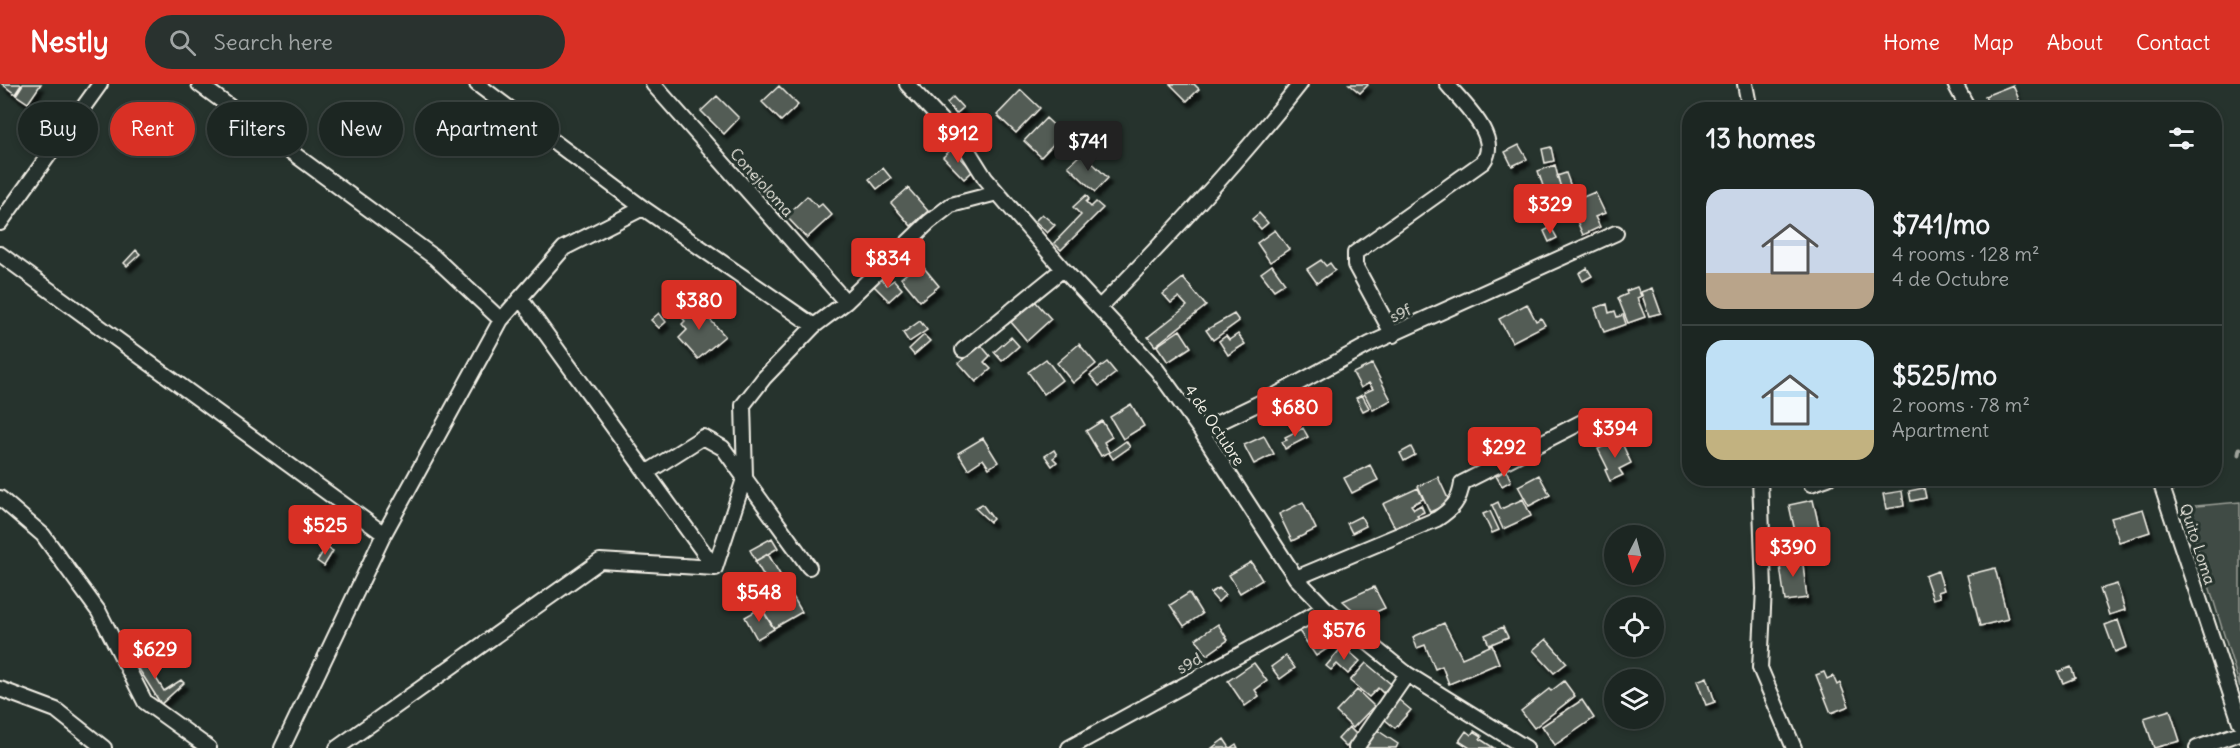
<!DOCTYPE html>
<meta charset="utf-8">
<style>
:root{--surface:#1c2622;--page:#29322f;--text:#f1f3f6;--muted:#a0a5a5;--line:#3a4340;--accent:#d93025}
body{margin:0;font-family:Delius,sans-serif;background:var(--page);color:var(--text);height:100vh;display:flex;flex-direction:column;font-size:22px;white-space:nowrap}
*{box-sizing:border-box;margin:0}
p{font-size:20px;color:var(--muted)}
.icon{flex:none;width:33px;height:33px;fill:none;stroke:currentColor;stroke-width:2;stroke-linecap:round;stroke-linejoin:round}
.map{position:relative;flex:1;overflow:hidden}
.sheet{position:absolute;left:1682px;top:18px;width:540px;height:384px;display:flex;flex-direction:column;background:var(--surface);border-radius:24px;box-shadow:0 3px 9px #0003,0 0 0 2px var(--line)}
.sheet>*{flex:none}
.hud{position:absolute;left:18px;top:18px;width:570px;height:54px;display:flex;gap:12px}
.needle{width:39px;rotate:186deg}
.fabs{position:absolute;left:1604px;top:441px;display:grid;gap:12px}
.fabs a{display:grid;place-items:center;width:60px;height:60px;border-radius:50%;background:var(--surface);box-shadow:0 3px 9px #0003,0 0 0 2px var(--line);font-size:30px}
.price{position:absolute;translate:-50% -51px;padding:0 14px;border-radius:6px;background:var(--accent);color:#fff;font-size:20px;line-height:39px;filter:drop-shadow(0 2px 3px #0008)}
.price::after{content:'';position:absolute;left:50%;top:36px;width:18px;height:14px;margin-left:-9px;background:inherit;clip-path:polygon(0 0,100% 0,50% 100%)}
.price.active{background:#222;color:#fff}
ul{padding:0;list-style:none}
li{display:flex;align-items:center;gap:18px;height:150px;padding:0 24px}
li+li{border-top:2px solid var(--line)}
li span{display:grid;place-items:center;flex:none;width:168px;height:120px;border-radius:18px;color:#555}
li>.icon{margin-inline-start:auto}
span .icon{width:72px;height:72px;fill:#fffc;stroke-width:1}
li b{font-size:26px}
h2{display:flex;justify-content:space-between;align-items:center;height:72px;padding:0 24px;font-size:26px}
.chip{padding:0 21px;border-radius:27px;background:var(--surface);box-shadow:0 3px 9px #0003,0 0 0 2px var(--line);font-size:21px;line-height:54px}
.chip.active{background:var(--accent);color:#fff}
header{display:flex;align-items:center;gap:36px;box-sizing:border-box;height:84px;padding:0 30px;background:var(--accent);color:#fff}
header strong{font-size:28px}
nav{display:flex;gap:33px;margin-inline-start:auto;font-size:21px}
.search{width:420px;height:54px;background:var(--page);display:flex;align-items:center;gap:15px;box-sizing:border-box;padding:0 21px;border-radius:33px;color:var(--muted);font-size:22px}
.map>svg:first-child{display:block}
</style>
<header>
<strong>Nestly</strong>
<div class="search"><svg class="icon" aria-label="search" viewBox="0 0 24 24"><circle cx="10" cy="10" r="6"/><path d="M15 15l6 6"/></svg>Search here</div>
<nav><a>Home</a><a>Map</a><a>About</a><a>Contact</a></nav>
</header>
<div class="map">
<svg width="2240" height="664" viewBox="0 0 2240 664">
<defs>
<filter id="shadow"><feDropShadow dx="3.5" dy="6" stdDeviation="1.5" flood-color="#0009"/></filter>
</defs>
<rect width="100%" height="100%" fill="#26332d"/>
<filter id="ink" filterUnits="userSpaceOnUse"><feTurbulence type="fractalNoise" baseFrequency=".0167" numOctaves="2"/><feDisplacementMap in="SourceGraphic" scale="12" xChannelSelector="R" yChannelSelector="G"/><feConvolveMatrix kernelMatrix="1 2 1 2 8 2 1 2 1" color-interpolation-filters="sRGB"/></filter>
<g filter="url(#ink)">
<path fill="#414b45" stroke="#9a9e96" stroke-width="1.5" d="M 2240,418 L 2240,603 L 2185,423 Z"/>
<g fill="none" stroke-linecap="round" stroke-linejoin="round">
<path stroke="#9fa39b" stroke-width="5" d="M 2239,370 L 2240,365"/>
</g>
<path fill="#525c55" stroke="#f4f1e8" stroke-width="1.5" filter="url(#shadow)" d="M 2,0 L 20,0 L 21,1 L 15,10 Z
M 23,0 L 41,0 L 28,19 L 16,11 Z
M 1170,0 L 1194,0 L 1199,5 L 1187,17 Z
M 1349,0 L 1367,0 L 1368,1 L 1360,9 Z
M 2013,1 L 2023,26 L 1990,26 L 1985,12 Z
M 779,2 L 798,21 L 781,37 L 762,18 Z
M 1021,6 L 1040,24 L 1016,49 L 997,31 Z
M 717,12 L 739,34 L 724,50 L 701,27 Z
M 953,13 L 963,24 L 956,30 L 947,19 Z
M 1046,34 L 1063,50 L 1041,73 L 1024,57 Z
M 1519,61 L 1527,75 L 1512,82 L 1505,68 Z
M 1551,63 L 1554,77 L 1545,79 L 1542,65 Z
M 952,65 L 973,87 L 964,95 L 943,73 Z
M 1082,69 L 1108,94 L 1095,108 L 1068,82 Z
M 1555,81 L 1561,105 L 1546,111 L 1538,87 Z
M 883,84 L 891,94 L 877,105 L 869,95 Z
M 1566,89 L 1575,114 L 1566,117 L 1557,92 Z
M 908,104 L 928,127 L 911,142 L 891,119 Z
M 1595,108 L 1605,129 L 1595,133 L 1600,143 L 1583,151 L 1569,119 Z
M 1086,111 L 1089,115 L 1086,118 L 1091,123 L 1096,118 L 1103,124 L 1061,166 L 1054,159 L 1081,131 L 1073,123 Z
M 807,112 L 818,123 L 822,120 L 832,131 L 807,154 L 786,132 Z
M 1259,129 L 1268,139 L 1261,145 L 1252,135 Z
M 1042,130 L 1055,141 L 1047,149 L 1035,137 Z
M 1551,143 L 1557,154 L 1549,158 L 1544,147 Z
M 1275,146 L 1289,165 L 1270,178 L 1257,159 Z
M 136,166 L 140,170 L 127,182 L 124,179 Z
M 1321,176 L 1326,182 L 1330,179 L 1335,186 L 1317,199 L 1307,185 Z
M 920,179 L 939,202 L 920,217 L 901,194 Z
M 1272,181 L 1285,199 L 1274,206 L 1261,189 Z
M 1587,184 L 1592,192 L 1583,197 L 1579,189 Z
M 1183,194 L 1206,222 L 1155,262 L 1148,253 L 1187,222 L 1179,213 L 1171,219 L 1163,210 Z
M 882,195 L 887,201 L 894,196 L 902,205 L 889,217 L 874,202 Z
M 1637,203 L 1641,212 L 1637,214 L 1645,233 L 1628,239 L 1618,214 L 1627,210 L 1626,207 Z
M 1652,204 L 1661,229 L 1649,232 L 1641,208 Z
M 1035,217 L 1051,235 L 1027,257 L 1011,238 Z
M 694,218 L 725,252 L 698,275 L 679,254 L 687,246 L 682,240 L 685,237 L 680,231 Z
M 1527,220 L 1536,237 L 1541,234 L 1545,241 L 1512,258 L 1499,235 Z
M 1607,220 L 1609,229 L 1615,227 L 1617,233 L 1623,231 L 1626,240 L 1604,248 L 1595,224 Z
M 659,229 L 666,238 L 659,244 L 651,236 Z
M 1234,230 L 1239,237 L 1213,256 L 1206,246 Z
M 920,237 L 927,246 L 909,258 L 903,249 Z
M 1180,246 L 1191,263 L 1168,278 L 1157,262 Z
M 1238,250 L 1245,260 L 1228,271 L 1219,257 L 1226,252 L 1229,256 Z
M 924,251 L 930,257 L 914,271 L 909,265 Z
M 1011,253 L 1019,262 L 1002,277 L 994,268 Z
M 980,260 L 990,272 L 984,278 L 991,285 L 976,298 L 959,279 Z
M 1079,260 L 1096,280 L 1073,299 L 1057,279 Z
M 1046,275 L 1062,296 L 1044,310 L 1028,288 Z
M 1107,278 L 1116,289 L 1099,302 L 1090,291 Z
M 1372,280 L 1391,316 L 1373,326 L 1364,309 L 1373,305 L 1369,299 L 1361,304 L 1353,289 Z
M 1362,311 L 1369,324 L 1363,327 L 1356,314 Z
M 1131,320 L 1144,342 L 1123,355 L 1110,333 Z
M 1102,337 L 1112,353 L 1104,358 L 1109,368 L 1101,372 L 1086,347 Z
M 1303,344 L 1308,353 L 1285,365 L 1282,358 L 1287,356 L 1285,353 Z
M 1264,352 L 1274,370 L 1254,380 L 1244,361 Z
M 983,354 L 998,378 L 989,384 L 983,375 L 968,385 L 958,369 Z
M 1620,355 L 1631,379 L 1619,385 L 1623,391 L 1610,397 L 1605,386 L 1608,385 L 1598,365 Z
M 1126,357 L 1130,363 L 1113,375 L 1109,369 Z
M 1411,363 L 1415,371 L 1404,377 L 1400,369 Z
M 1054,366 L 1057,371 L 1053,374 L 1057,378 L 1052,382 L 1045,372 Z
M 1370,381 L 1378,396 L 1352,409 L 1344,394 Z
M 1506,386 L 1511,397 L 1502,402 L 1496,392 Z
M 1539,391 L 1550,411 L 1529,422 L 1518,402 Z
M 1438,393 L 1450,419 L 1430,428 L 1418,402 Z
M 1418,404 L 1423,415 L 1411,421 L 1414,425 L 1421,421 L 1424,428 L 1417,431 L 1419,435 L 1396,446 L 1383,420 Z
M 1924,404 L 1926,414 L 1911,417 L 1909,407 Z
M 1902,407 L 1904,422 L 1886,425 L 1883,410 Z
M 1523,415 L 1531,432 L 1503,445 L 1492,421 L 1498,418 L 1501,425 Z
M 1813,416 L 1820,447 L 1796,452 L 1789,421 Z
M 1303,418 L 1316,445 L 1292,457 L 1279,430 Z
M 982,420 L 993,435 L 990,438 L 975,424 Z
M 2143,425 L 2150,448 L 2119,458 L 2111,434 Z
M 1490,427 L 1499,446 L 1492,449 L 1483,430 Z
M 1361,432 L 1366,442 L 1352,449 L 1347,439 Z
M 772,454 L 778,464 L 756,477 L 750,466 Z
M 326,463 L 333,467 L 324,482 L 317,477 Z
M 768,470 L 802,528 L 774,544 L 761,523 L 777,514 L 755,477 Z
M 1802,472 L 1807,514 L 1785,517 L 1779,475 Z
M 1251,478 L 1262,496 L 1240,509 L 1229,491 Z
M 1995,484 L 2008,535 L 1980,542 L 1967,491 Z
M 1938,487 L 1944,506 L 1938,508 L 1940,513 L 1933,515 L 1925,492 Z
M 2117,500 L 2125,526 L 2109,531 L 2100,505 Z
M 1374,503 L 1385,524 L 1362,534 L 1343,517 Z
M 1219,504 L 1225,511 L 1218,518 L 1210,509 Z
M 1189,509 L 1202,530 L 1184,542 L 1170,521 Z
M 761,524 L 774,545 L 757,555 L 745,533 Z
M 1316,536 L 1333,561 L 1316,572 L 1299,547 Z
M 2118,536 L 2127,563 L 2115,568 L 2105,541 Z
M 1444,539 L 1462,574 L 1492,561 L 1499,579 L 1449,600 L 1442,582 L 1435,585 L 1425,561 L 1417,564 L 1413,553 Z
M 1218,540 L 1228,556 L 1207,571 L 1196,555 Z
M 1503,543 L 1508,553 L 1489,561 L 1485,551 Z
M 1546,555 L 1567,579 L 1554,589 L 1533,566 Z
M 1343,562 L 1360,577 L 1348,590 L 1337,580 L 1331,586 L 1326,582 Z
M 140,569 L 164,607 L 181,596 L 184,599 L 161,620 L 132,574 Z
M 1286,572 L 1295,584 L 1280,595 L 1271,583 Z
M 1254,579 L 1267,597 L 1255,606 L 1259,612 L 1245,622 L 1228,597 Z
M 1366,579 L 1391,600 L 1383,609 L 1378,604 L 1369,613 L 1350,597 Z
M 2071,583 L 2075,594 L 2063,599 L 2058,588 Z
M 1824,588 L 1827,595 L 1833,592 L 1837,601 L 1840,599 L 1849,622 L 1831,629 L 1816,591 Z
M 1707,593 L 1715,618 L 1706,621 L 1697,597 Z
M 1564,597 L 1575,612 L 1534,644 L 1521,627 L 1549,605 L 1551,607 Z
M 1357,606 L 1374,622 L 1353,644 L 1336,628 Z
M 1399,616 L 1411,626 L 1395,644 L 1383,634 Z
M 1582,616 L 1594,634 L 1555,661 L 1542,642 Z
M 2170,626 L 2180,657 L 2154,664 L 2144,634 Z
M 1349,643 L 1358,652 L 1346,663 L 1338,655 Z
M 1377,646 L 1398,660 L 1396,664 L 1364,664 Z
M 1466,647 L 1471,651 L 1474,647 L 1482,652 L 1480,655 L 1494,664 L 1470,664 L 1459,657 Z
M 1224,655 L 1230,664 L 1236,660 L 1238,664 L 1212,664 Z"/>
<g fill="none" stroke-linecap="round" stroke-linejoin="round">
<defs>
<path id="street" d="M 199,0 L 434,173 L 501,236 L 384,450
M 477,0 L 643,124 L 814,242
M 653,0 L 846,218
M 907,0 L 965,62 L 985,94 L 1063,185 L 1157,286 L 1201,347 L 1296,494 L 1325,524 L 1407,590 L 1526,664
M 1745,0 L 1750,26
M 1955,0 L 1969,26
M 0,139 L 100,0
M 0,170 L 384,450 L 282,664
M 520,214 L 715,484
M 1100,223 C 1170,152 1238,79 1300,0
M 501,236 L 564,164 L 643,124
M 1393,251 L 1355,181 L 1355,169 L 1483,78 C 1502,53 1462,19 1447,0
M 963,266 L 1063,185
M 1201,347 L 1278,310 L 1370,260 L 1616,149
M 646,389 L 703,353 L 723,364 L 809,483
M 1760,394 L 1764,505 L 1760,584 L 1794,664
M 2159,394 L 2240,638
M 1811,400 L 1828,394
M 0,414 L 43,451 L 99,528 L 145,618 L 209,664
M 1296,494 L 1437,435 C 1452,425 1460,417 1462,399 L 1584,337
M 0,605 L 56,626 L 104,664
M 337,664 L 600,477 L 715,484 L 745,392 L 743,321 L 764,294 L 814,242 L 846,218 L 929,138 L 951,121 L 997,109
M 1069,664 L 1325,524
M 1356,664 L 1407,590
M 2197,664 L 2240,649"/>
</defs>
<use href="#street" stroke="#f4f1e8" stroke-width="18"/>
<use href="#street" stroke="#26332d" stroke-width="14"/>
</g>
</g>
<g text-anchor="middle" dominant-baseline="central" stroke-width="6" stroke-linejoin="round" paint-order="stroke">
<g font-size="16" fill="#f4f1e8" stroke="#26332d">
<text transform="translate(762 98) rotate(48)">Conejoloma</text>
<text transform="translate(1400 229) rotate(-25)">s9f</text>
<text transform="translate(1215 341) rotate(56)">4 de Octubre</text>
<text transform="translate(2198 460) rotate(72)">Quito Loma</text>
<text transform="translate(1189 579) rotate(-29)">s9d</text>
</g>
</g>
</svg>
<div class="fabs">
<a><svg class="needle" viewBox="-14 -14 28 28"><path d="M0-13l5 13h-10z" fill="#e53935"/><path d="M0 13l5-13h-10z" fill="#a0a5a5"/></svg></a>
<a><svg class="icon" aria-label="locate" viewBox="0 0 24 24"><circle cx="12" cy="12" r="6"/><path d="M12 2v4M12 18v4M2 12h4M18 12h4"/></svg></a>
<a><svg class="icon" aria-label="layers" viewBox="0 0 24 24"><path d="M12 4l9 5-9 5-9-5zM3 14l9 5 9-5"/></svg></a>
</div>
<b class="price" style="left:958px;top:80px">$912</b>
<b class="price active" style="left:1088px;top:88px">$741</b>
<b class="price" style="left:1550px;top:151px">$329</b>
<b class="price" style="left:888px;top:205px">$834</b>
<b class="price" style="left:699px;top:247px">$380</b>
<b class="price" style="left:1295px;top:354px">$680</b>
<b class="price" style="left:1615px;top:375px">$394</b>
<b class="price" style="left:1504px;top:394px">$292</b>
<b class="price" style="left:325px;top:472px">$525</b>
<b class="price" style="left:1793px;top:494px">$390</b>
<b class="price" style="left:759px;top:539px">$548</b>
<b class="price" style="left:1344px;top:577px">$576</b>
<b class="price" style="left:155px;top:596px">$629</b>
<div class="hud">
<a class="chip">Buy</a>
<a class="chip active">Rent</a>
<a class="chip">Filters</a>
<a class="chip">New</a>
<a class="chip">Apartment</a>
</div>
<section class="sheet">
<h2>13 homes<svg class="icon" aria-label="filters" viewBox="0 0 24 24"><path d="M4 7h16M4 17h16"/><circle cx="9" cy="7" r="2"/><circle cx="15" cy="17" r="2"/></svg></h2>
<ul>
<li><span style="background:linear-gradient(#c9d6e8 70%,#b9a48a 0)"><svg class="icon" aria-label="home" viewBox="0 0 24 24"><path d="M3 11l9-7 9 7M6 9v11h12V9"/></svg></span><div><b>$741/mo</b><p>4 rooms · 128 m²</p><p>4 de Octubre</p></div></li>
<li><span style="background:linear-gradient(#bfe0f5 75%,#c2b280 0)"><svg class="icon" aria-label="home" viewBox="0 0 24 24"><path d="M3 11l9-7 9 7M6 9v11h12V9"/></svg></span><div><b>$525/mo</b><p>2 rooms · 78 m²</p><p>Apartment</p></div></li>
</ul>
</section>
</div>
